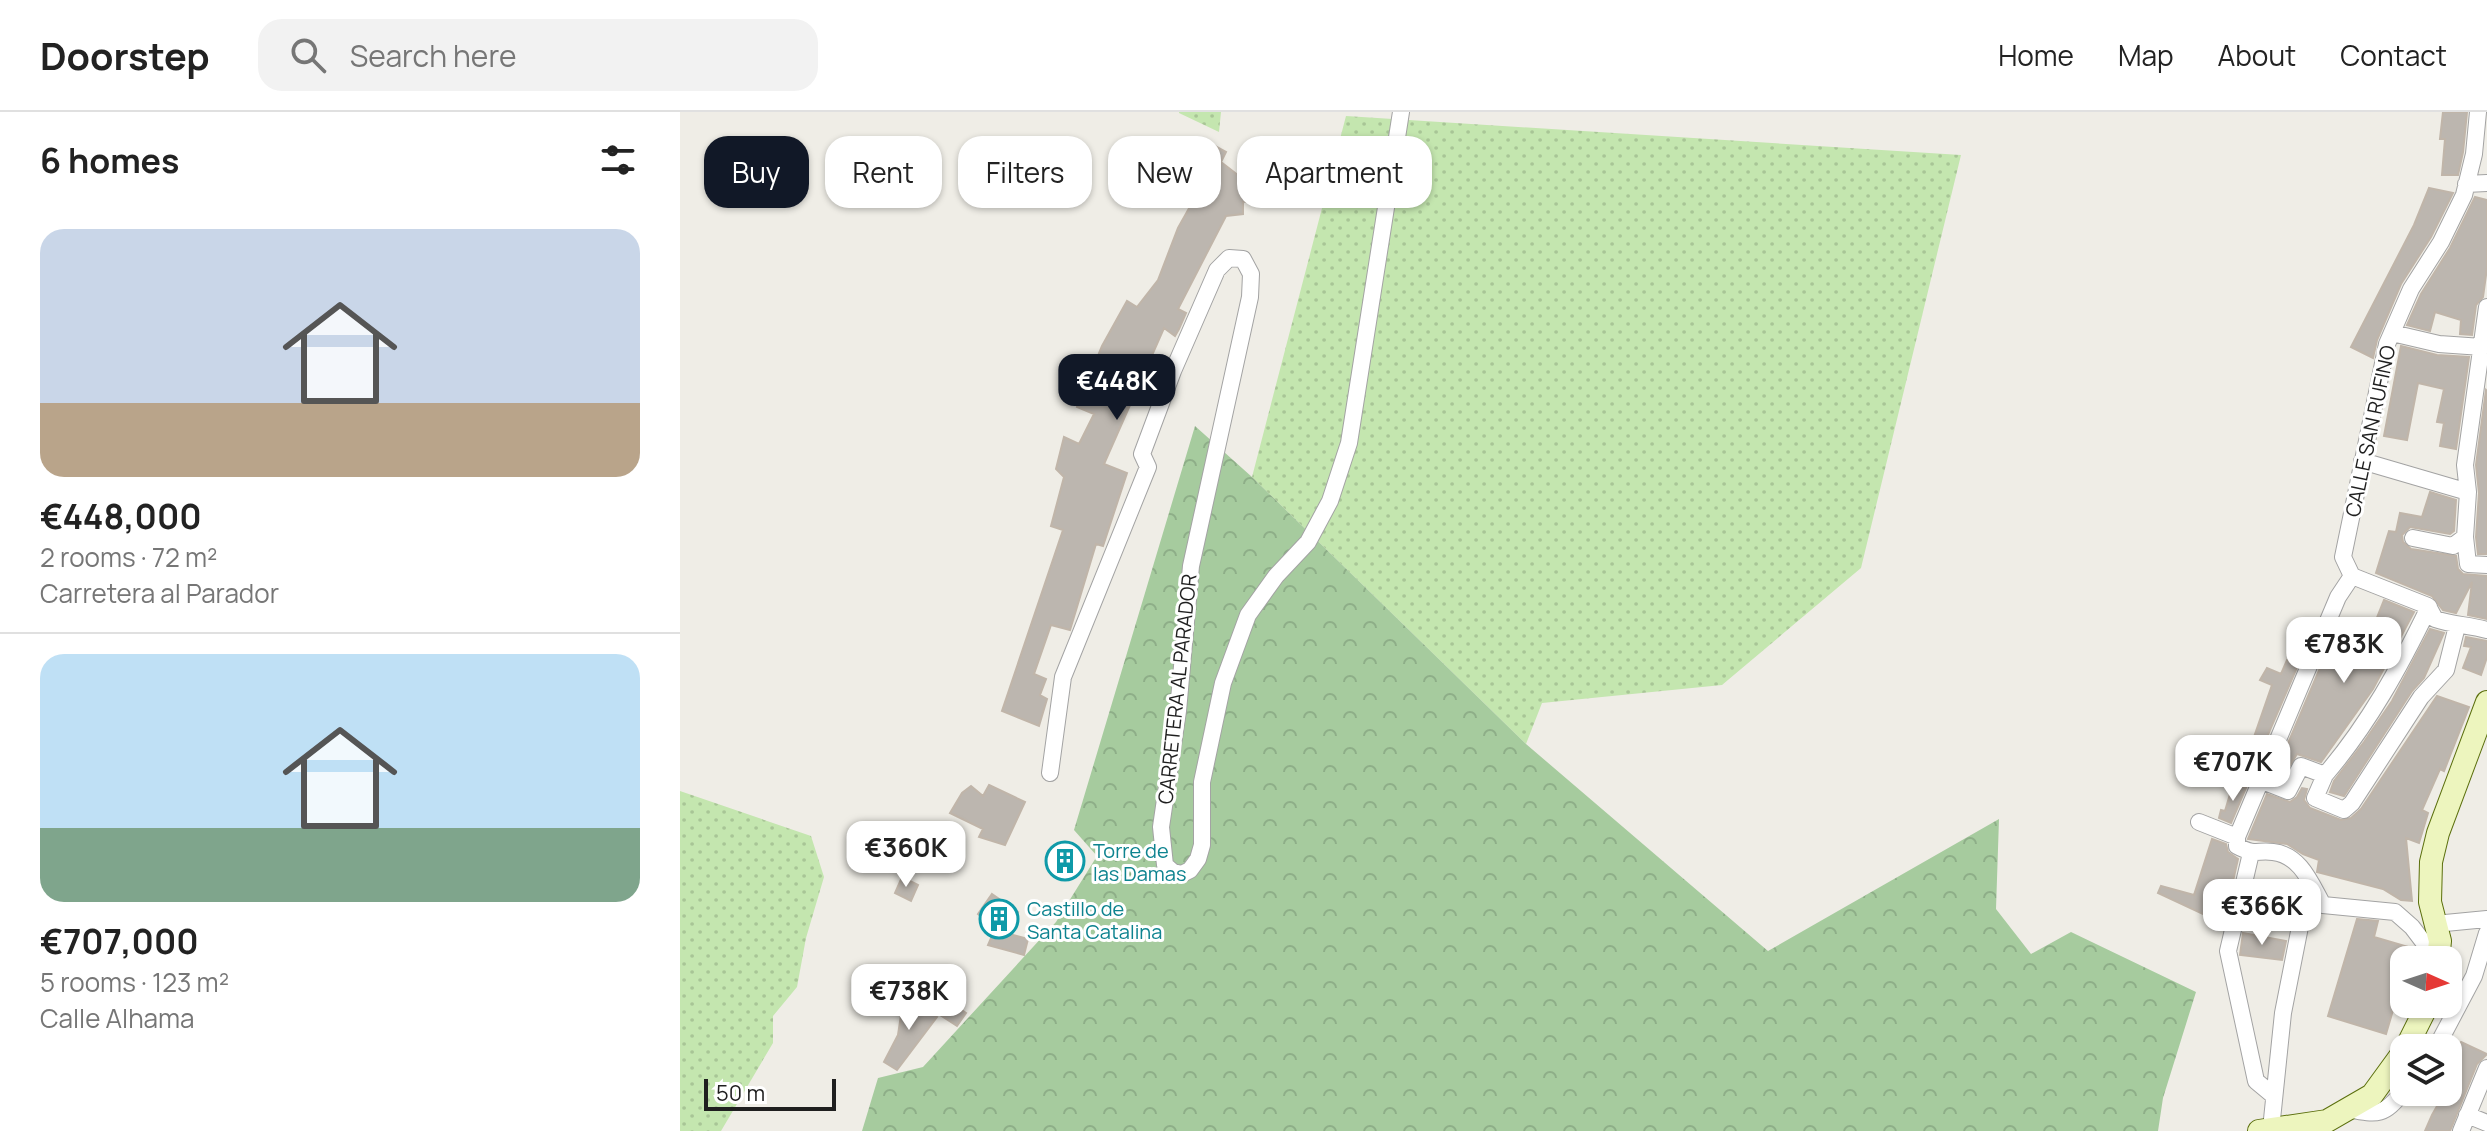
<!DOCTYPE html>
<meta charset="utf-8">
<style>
:root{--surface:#fff;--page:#f2f2f2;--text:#222;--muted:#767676;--line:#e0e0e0;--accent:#111827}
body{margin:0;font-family:Manrope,sans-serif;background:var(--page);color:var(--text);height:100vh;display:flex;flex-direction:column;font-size:30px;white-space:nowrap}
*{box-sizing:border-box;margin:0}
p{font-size:26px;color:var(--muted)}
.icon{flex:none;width:44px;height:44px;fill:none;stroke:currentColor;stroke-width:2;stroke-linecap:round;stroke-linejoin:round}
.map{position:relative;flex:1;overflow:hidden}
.panel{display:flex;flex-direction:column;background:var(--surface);width:680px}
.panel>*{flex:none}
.guide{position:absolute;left:24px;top:24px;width:760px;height:72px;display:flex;gap:16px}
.needle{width:52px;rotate:93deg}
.tools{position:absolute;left:1710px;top:834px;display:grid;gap:16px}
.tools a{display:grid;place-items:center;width:72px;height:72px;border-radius:16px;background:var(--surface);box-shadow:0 2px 6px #0004;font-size:40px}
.scale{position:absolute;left:24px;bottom:20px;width:132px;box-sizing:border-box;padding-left:8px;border:4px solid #1f1f1f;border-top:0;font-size:22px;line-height:28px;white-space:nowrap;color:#1f1f1f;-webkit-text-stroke:6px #fff;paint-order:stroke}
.price{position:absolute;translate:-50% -68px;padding:0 18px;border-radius:16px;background:#fff;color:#222;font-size:26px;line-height:52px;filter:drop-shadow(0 2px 4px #0008)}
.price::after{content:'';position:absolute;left:50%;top:48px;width:24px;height:18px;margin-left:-12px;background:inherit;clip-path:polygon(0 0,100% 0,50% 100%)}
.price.on{background:var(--accent);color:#fff}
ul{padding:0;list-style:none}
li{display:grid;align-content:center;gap:16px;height:424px;padding:0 40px}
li+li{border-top:2px solid var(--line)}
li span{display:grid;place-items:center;height:248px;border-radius:24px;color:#555}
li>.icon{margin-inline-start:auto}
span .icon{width:144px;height:144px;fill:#fffc;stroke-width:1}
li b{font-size:34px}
h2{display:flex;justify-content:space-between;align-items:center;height:96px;padding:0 40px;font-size:34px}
.tag{padding:0 28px;border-radius:24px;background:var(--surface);box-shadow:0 2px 6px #0004;font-size:28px;line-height:72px}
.tag.on{background:var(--accent);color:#fff}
header{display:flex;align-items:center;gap:48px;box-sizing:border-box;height:112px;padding:0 40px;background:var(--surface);border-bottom:2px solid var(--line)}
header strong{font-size:38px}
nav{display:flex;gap:44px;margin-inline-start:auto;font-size:28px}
.search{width:560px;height:72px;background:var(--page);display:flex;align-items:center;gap:20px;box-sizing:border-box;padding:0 28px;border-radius:24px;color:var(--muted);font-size:30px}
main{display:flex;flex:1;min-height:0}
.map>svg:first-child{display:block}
</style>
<header>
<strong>Doorstep</strong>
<div class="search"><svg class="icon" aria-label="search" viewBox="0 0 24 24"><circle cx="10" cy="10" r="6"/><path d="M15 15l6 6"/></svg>Search here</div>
<nav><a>Home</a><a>Map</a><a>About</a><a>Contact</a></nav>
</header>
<main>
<section class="panel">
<h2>6 homes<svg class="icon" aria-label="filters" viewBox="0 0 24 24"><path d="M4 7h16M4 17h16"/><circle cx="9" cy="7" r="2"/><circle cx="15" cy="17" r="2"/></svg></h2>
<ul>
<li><span style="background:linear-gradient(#c9d6e8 70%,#b9a48a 0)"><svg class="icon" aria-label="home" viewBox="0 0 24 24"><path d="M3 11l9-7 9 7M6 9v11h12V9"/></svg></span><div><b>€448,000</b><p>2 rooms · 72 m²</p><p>Carretera al Parador</p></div></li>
<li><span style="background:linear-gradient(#bfe0f5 70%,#7fa58c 0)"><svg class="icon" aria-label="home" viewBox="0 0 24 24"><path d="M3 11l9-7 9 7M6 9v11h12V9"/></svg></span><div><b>€707,000</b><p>5 rooms · 123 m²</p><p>Calle Alhama</p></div></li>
</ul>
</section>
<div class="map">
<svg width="1807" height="1019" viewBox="0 0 1807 1019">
<defs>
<pattern id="grass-dots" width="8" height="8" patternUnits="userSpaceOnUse" patternTransform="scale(2)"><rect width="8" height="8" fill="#c4e6af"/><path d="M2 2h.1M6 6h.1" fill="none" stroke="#a8c596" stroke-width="1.8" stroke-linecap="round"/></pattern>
<pattern id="forest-crowns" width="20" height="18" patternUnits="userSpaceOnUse" patternTransform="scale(2)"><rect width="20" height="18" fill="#a6cb9e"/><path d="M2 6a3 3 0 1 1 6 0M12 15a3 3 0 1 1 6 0" fill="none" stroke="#8eae88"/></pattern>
</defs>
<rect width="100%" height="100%" fill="#efede6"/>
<path fill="url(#grass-dots)" d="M 499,0 L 541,0 L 539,20 L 499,1 Z
M 666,4 L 1281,43 L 1181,456 L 1042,573 L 862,591 L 846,632 L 572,365 Z
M 0,679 L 131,724 L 144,765 L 126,826 L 117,875 L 93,904 L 93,931 L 41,1019 L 0,1019 Z"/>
<path fill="url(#forest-crowns)" d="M 515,314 L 572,365 L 846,632 L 1088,839 L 1319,707 L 1316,797 L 1351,842 L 1391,820 L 1516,880 L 1483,986 L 1478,1019 L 182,1019 L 198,966 L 243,955 L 376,810 L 417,744 L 394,718 Z"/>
<path fill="#bcb6af" stroke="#c0b5a9" stroke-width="2" d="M 1763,0 L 1787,0 L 1783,40 L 1778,63 L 1762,63 L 1765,27 L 1760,27 Z
M 533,33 L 546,40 L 541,50 L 563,67 L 581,66 L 585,87 L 563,90 L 563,102 L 546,104 L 498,197 L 506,201 L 499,217 L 495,224 L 484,216 L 424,352 L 447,361 L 423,434 L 416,432 L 390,518 L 371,513 L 354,562 L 366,567 L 360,583 L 367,587 L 359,614 L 322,599 L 383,418 L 371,414 L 384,365 L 376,357 L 384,325 L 399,332 L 414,302 L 397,295 L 422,234 L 447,189 L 457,195 L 478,168 L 498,116 L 534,52 L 526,47 Z
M 1749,76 L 1773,81 L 1751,125 L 1721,172 L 1697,228 L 1693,246 L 1671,235 L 1734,113 Z
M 1795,85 L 1807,88 L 1807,156 L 1803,185 L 1796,193 L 1792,223 L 1780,222 L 1781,208 L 1755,200 L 1750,219 L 1727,213 L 1741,182 L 1770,136 Z
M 1721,234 L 1757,243 L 1789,245 L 1776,337 L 1760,334 L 1764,311 L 1757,310 L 1764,277 L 1738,271 L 1727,328 L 1704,324 Z
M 1806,278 L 1807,279 L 1807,442 L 1798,442 L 1796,425 L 1799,381 L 1796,353 Z
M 1750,380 L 1776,388 L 1774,419 L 1770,422 L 1730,415 L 1722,423 L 1723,430 L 1731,437 L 1776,444 L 1778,457 L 1783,462 L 1807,464 L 1807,507 L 1788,503 L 1792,470 L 1776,501 L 1763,498 L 1752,484 L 1696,461 L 1709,419 L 1716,420 L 1720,401 L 1742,405 Z
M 1704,488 L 1734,500 L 1693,577 L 1641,650 L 1617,642 L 1603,665 L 1595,662 L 1657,516 L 1688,528 Z
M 1750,517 L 1764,521 L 1744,566 L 1732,579 L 1664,684 L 1650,680 L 1654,669 L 1684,630 L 1712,589 Z
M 1786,525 L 1807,529 L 1807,545 L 1801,563 L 1783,556 L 1791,535 L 1784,534 Z
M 1607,548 L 1618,553 L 1584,632 L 1573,628 L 1592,573 L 1580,568 L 1587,556 L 1601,562 Z
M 1757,584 L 1789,595 L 1764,659 L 1760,657 L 1742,698 L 1748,701 L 1739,731 L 1726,726 L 1732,789 L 1721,788 L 1703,777 L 1637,760 L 1639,748 L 1623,742 L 1607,732 L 1568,727 L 1587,682 L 1610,690 L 1617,685 L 1622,676 L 1627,677 L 1624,688 L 1630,696 L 1661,708 L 1671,706 L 1681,697 Z
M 1553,672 L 1566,676 L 1551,711 L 1539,706 L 1541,698 L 1545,699 Z
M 309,673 L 345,690 L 325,733 L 299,725 L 303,717 L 270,701 L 282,681 L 291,674 L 303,684 Z
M 1532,727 L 1546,732 L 1548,740 L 1558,747 L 1544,809 L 1538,809 L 1478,781 L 1481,774 L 1514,783 Z
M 372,735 L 403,747 L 397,763 L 366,751 Z
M 222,765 L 238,773 L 231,789 L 215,781 Z
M 312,782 L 338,800 L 325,821 L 348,827 L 344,843 L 308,833 L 315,817 L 323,820 L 298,802 Z
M 1677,807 L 1698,809 L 1694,825 L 1728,835 L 1717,870 L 1721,871 L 1706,922 L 1648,904 Z
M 1563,821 L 1606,829 L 1602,848 L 1560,843 Z
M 224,883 L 257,905 L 217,958 L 204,950 L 218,923 Z
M 266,887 L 286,901 L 277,914 L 254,899 Z
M 1781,930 L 1807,942 L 1797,952 L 1770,1019 L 1745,1019 L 1752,1003 L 1765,980 L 1768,980 L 1779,952 L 1771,945 Z"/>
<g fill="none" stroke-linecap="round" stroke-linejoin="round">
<defs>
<path id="minor" d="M 1786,72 L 1807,71
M 1807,195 L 1785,353 L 1788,380 L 1785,425 L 1788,452 L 1807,453
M 1712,221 L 1759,232 L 1802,235
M 1682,349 L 1788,380
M 1733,426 L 1773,434 L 1785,425
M 1672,464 L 1663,445 L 1707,232 L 1731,177 L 1761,130 L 1784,83 L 1794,42 L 1798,0
M 1672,464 L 1748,494 L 1755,507 C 1773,513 1789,513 1807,518
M 370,661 L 383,565 L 468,355 L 462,342 L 493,259 L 537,158 L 549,146 L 563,147 L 571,162 L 570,185 L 511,454 L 498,599 L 481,715 L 485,753 L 493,760 L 502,762 L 510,758 L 518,747 L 522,733 L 522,670 L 543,571 L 568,503 L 596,464 L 628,430 L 650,389 L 669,331 L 721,0
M 1645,663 C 1688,613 1720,555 1749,495
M 1580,668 L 1608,679 L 1621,654 L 1645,663 L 1635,686 L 1664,698 L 1672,691 L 1741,585 L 1766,558 L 1777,514
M 1519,710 L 1557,725 L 1557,734 C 1576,744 1576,738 1593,740 C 1621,743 1631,772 1643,793 L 1715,800 L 1732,815 L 1757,848
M 1557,725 L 1658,485 L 1672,464
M 1571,741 L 1548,839 L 1576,969 L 1594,984
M 1755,812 L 1807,807
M 1756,936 L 1794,864 L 1807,821
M 1668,997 C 1699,1003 1703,1004 1724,979
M 1787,1003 L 1807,1011
M 1591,1017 L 1603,901 L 1629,769
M 1781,1019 L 1807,956"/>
<path id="secondary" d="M 1758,848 L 1760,829 L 1750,790 L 1751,750 L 1758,721 L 1807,590
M 1726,936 L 1748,892
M 1579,1019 L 1647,1009 L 1692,983 L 1724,939"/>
</defs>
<use href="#minor" stroke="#a3a3a3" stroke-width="18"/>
<use href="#secondary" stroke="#5b6f0d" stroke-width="24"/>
<use href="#minor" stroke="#fff" stroke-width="16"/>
<use href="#secondary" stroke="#edf5be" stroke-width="22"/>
</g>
<defs>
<symbol id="building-ring" viewBox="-11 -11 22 22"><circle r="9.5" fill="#fff" stroke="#0f9aa8" stroke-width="1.5"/><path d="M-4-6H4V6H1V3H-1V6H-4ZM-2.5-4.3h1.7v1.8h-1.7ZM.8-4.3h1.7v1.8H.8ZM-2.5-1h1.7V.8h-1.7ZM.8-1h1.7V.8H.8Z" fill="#0f9aa8"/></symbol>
</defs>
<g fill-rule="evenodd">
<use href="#building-ring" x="363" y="727" width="44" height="44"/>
<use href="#building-ring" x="297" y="785" width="44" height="44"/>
</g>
<g text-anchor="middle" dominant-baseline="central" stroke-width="6" stroke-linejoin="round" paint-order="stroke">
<g font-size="20" fill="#1f1f1f" stroke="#fff">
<text transform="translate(1690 319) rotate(-78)">CALLE SAN RUFINO</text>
<text transform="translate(497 577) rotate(-84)">CARRETERA AL PARADOR</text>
</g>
<g font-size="20" fill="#0d838f" stroke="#fff" text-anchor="start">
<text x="413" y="738">Torre de<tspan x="413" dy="23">las Damas</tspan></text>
<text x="347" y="796">Castillo de<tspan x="347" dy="23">Santa Catalina</tspan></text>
</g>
</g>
</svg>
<div class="tools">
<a><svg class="needle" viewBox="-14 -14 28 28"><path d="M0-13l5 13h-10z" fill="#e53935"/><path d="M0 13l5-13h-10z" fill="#767676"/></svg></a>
<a><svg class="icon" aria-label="layers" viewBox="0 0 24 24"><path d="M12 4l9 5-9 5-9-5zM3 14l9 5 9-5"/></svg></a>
</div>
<div class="scale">50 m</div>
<b class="price on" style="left:437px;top:310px">€448K</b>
<b class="price" style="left:1664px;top:573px">€783K</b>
<b class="price" style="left:1553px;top:691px">€707K</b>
<b class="price" style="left:226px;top:777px">€360K</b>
<b class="price" style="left:1582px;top:835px">€366K</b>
<b class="price" style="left:229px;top:920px">€738K</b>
<div class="guide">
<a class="tag on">Buy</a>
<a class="tag">Rent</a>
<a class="tag">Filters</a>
<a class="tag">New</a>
<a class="tag">Apartment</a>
</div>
</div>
</main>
